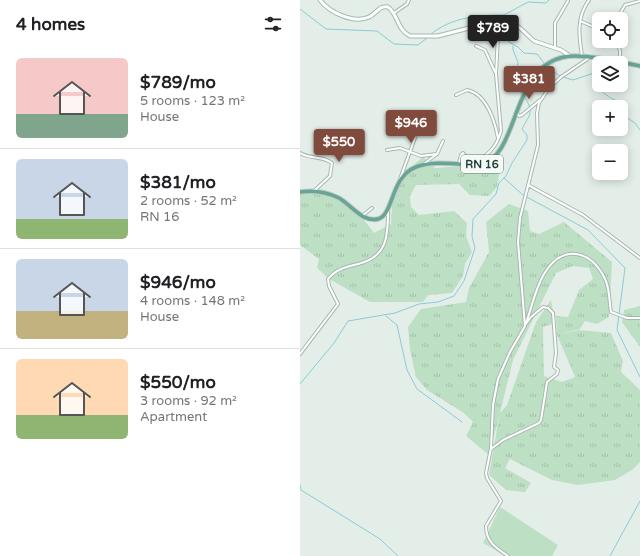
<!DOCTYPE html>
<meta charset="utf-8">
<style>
:root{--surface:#fff;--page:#f6f6f6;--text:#202124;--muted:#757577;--line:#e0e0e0;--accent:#804a3c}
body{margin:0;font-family:"Varela Round",sans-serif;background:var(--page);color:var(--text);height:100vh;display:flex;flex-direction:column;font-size:15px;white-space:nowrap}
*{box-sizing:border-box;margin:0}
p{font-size:13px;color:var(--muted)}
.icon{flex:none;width:22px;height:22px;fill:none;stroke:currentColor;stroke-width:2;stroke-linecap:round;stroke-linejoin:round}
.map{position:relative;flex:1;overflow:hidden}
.drawer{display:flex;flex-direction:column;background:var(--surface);width:300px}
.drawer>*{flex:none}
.tools{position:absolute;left:292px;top:12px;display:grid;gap:8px}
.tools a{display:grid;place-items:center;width:36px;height:36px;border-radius:6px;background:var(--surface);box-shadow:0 2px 10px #0003;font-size:20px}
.price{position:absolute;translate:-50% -34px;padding:0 9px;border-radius:4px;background:var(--accent);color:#fff;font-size:13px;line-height:26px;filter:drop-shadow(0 1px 2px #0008)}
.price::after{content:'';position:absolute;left:50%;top:24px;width:12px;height:9px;margin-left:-6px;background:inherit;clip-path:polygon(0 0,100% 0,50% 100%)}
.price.active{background:#222;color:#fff}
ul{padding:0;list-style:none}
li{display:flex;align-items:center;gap:12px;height:100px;padding:0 16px}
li+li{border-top:1px solid var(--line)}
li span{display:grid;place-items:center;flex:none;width:112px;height:80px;border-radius:6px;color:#555}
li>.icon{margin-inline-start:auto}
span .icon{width:48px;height:48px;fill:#fffc;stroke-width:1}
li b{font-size:17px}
h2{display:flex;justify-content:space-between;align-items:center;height:48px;padding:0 16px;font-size:17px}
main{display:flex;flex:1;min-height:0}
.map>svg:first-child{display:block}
</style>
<main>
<section class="drawer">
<h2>4 homes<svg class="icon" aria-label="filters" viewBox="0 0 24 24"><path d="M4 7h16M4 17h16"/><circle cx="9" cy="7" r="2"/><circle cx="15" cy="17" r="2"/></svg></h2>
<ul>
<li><span style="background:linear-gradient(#f6c9c9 70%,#7fa58c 0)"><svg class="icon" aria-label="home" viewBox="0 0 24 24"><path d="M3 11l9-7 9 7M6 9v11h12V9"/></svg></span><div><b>$789/mo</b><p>5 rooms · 123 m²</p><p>House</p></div></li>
<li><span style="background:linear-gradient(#c9d6e8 75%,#8fb573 0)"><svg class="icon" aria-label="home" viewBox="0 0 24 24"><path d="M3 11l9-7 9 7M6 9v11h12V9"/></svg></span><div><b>$381/mo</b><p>2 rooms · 52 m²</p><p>RN 16</p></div></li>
<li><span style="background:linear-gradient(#c9d6e8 65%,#c2b280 0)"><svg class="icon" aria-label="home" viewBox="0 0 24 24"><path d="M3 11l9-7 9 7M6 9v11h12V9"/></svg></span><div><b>$946/mo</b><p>4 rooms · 148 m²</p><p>House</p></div></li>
<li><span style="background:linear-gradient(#ffd9b3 70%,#8fb573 0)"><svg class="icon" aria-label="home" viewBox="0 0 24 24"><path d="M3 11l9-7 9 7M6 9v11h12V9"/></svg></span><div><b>$550/mo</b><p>3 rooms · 92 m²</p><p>Apartment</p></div></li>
</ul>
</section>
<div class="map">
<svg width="340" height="556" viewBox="0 0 340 556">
<defs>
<pattern id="grass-tufts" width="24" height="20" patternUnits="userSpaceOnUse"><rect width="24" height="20" fill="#bde0c5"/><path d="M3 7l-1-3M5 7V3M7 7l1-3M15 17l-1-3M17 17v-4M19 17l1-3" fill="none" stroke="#a2c1aa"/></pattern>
</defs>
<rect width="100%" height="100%" fill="#e4eee9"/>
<path fill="url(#grass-tufts)" d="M 123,157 L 135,168 L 182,165 L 199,174 L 197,187 L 189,196 L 170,195 L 159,184 L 116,185 L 110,196 L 111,207 L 119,215 L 154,211 L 167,223 L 166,236 L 172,252 L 165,264 L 163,276 L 152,293 L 128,295 L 123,302 L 70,302 L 29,279 L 17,268 L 19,259 L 0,245 L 0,192 L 35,195 L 55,208 L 74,233 L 91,224 L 92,205 L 103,174 Z
M 209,204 L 228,211 L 230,231 L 239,234 L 264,222 L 312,262 L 309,317 L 297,324 L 285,321 L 280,329 L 257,335 L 256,316 L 268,317 L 279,290 L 293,279 L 289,268 L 273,266 L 256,273 L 213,360 L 200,413 L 207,405 L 236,322 L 251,300 L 255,323 L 243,327 L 244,376 L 262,382 L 275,377 L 257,335 L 279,330 L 311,333 L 323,361 L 321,372 L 340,390 L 340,462 L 332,470 L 315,480 L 278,485 L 252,480 L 210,459 L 205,468 L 231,483 L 225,492 L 206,490 L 189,475 L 199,417 L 189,455 L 166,436 L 173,422 L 164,413 L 127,390 L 116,377 L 110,350 L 108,327 L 121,309 L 166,302 L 169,288 L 189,252 L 186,222 Z
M 340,306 L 340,347 L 322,322 L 324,310 Z"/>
<path fill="#bde0c5" d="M 200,507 L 258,545 L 252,556 L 206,556 L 183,543 Z"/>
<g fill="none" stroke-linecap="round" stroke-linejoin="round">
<path stroke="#8bcbd4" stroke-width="1" d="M 0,9 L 26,29 L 77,31 L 94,44 L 118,45 L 127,38
M 211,24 L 205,20 L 204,15 L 228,2 L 246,3 L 249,0
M 212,26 L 213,29 L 208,32 L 209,42 L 218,47 L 224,53 L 237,54 L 244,63
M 131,34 C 152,17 179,15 204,15
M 213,46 L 213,50 L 218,62 L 216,87 L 223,95
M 247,67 L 260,76
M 299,76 C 293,90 309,97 319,102 L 326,117 L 335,123 L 340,130
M 263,77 L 273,80 L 294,73 L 298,76
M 204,178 L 223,195 L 288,230 L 325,268 L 317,330 L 340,377
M 86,316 L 97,325 L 107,370 L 117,389 L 162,422
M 0,384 L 34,343 L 48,321 L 95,313 L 119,304 L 138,302 L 154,296 L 164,281 L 175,248 L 172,236 L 173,219 L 196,194 L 199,183 L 206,176 L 212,163 L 227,140 L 227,135 L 222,129 C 229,115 235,113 225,98
M 0,485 L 1,490 L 80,539 L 98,556
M 310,556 L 340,501"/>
<defs>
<path id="minor" d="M 94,13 L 107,4 L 109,0
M 317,19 L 325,5 L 340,1
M 280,21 L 299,29
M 317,41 L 320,51 L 320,61
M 176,46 L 185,50 L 195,72
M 255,48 L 255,23 L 268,1
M 282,56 C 279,36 276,18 289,0
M 156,95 L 167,90 C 187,94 195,122 198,138
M 217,113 L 219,116 L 222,115 L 240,100
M 87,150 L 100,148 L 121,156 L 137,154
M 0,153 C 9,159 24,156 32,163 L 30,176 L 14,191
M 170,162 C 187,159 197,146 201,131 L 196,74 L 198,36 L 193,28
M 125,163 L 137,154 L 143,141
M 159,164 L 161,155 L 163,153 L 171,163
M 100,179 L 116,135 L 114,130
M 228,185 L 283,215 L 340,258
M 62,216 L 72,208
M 226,323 C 232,307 235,289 244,274 C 262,244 291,249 305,279 C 310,289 309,301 311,312 L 327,318 L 340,318
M 0,354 L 38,304 L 29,286 L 28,279 C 36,269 46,267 58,264 C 87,257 88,237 88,211
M 191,449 L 203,440 L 239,423 L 241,420 L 247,382 L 257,374 L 258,370 L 254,367 L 256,353 L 253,313 L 248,308 L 243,307 L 231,317 L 225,325
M 208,556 C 196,548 186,542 186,526 L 201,501 L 187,478 L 186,473 L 191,448 L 193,405 L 198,379 L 210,352 L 225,326 L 218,242 L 220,218 L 238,145 L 237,113 L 239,103 L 249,88 L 261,77 L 289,58"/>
<path id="secondary" d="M 20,0 C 29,12 53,24 69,17 C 76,14 79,5 88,7 C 98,14 97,30 110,36 L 138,36 L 173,27 L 198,28 L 215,25 L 220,28 L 234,41 L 261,50 L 270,56"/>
<path id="primary" d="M 0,192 C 13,190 27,192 39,198 C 51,205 63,223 78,219 C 94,215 90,177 116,167 C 134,160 160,165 180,165 C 220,156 210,68 264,57 C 282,53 321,62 340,66"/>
</defs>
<use href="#minor" stroke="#a6b7b0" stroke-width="4"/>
<use href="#secondary" stroke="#a2bab1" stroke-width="5"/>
<use href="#primary" stroke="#c1cac7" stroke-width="5.5"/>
<use href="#minor" stroke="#fff" stroke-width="2"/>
<use href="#secondary" stroke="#fff" stroke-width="3"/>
<use href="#primary" stroke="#67a594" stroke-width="3.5"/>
</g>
<g text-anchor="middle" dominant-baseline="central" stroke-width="3" stroke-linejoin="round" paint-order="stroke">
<rect fill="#f5faf7" stroke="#627871" stroke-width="1" x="161" y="155" width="42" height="18" rx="3"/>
<g font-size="11" font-weight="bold" fill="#234138">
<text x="182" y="164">RN 16</text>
</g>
</g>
</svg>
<div class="tools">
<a><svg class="icon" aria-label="locate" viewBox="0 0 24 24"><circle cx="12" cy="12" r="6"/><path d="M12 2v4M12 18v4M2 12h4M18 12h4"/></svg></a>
<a><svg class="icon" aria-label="layers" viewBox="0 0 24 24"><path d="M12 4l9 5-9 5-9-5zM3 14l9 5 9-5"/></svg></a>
<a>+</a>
<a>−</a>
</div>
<b class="price active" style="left:193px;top:49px">$789</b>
<b class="price" style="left:229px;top:100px">$381</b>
<b class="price" style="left:111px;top:144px">$946</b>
<b class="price" style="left:39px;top:163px">$550</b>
</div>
</main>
